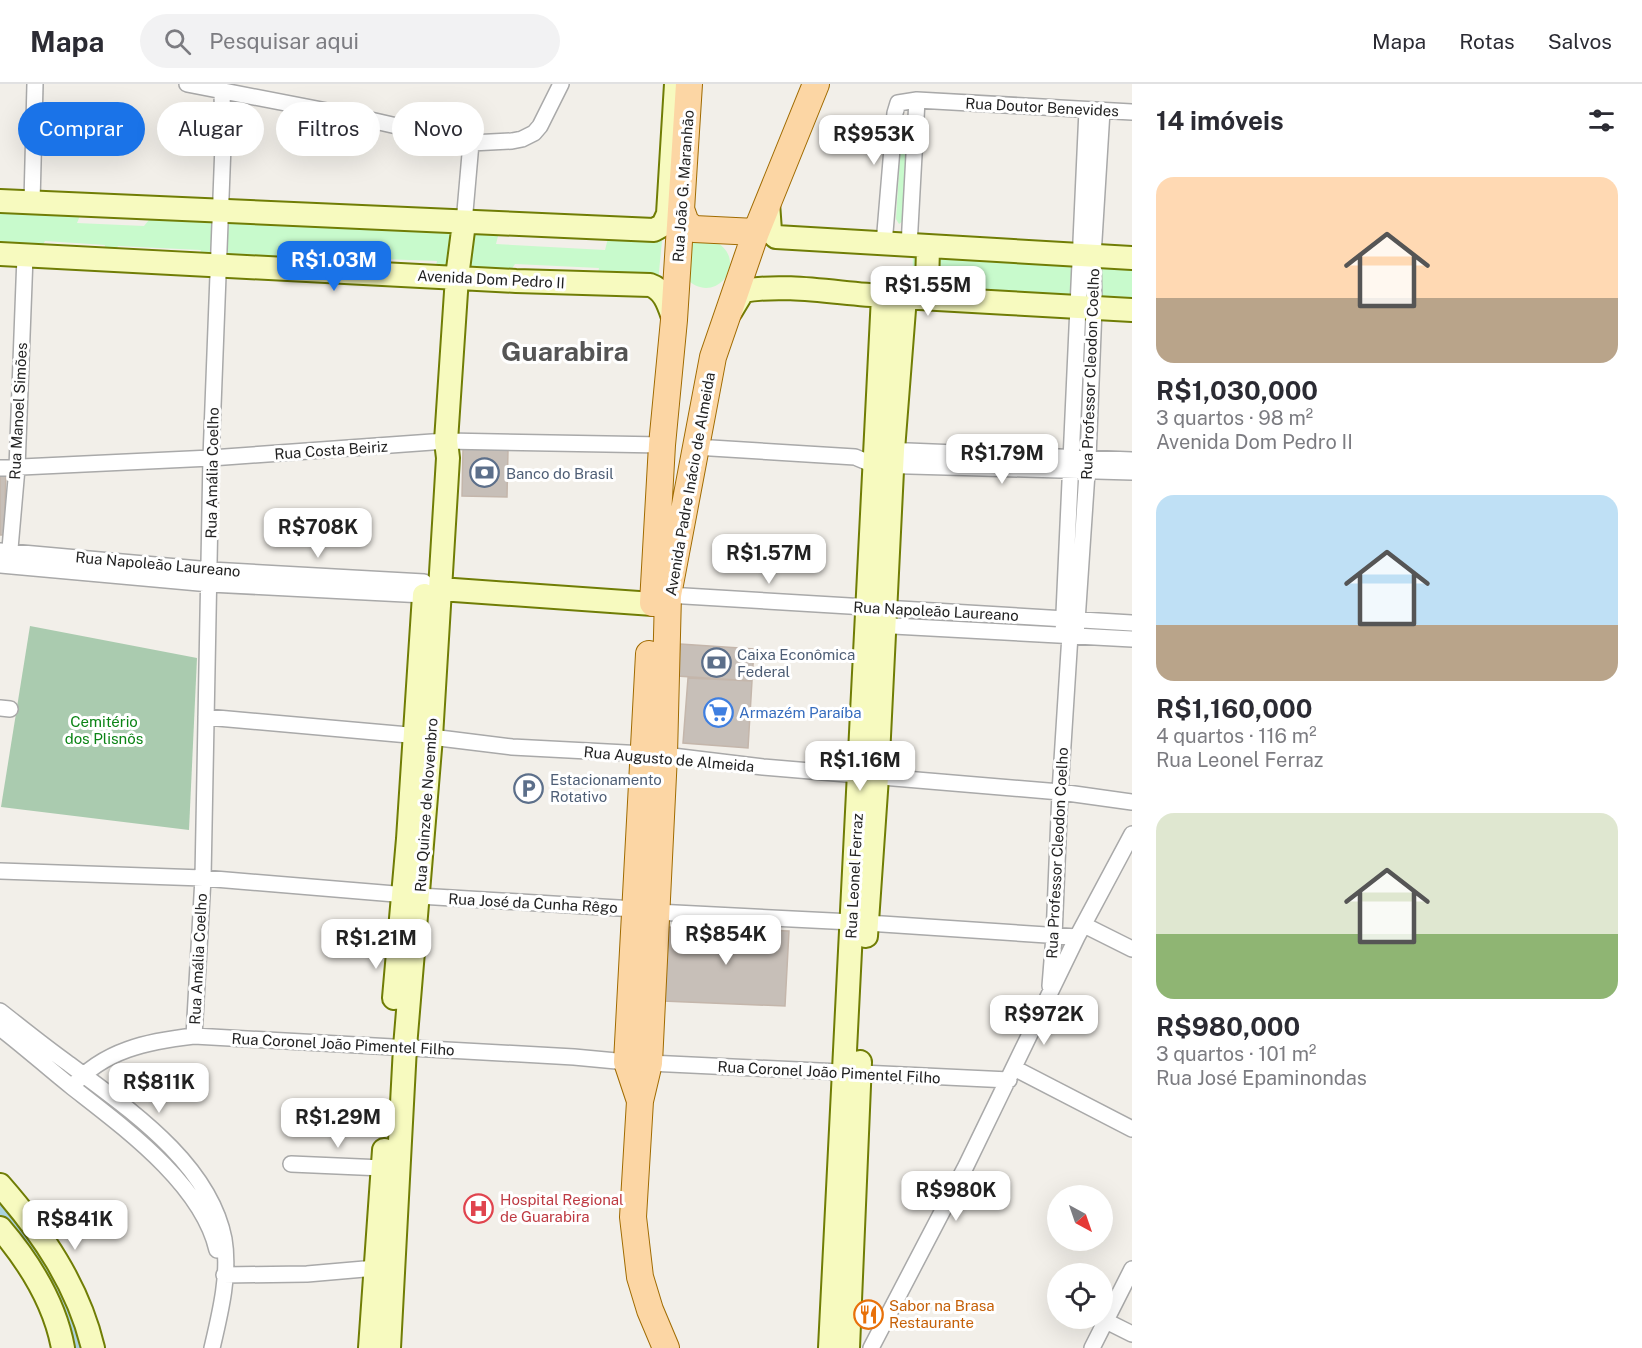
<!DOCTYPE html>
<html lang="pt">
<meta charset="utf-8">
<style>
:root{--surface:#fff;--page:#f2f2f3;--text:#2b2b33;--muted:#7c7c81;--line:#e1e1e2;--accent:#1a73e8}
body{margin:0;font-family:"Public Sans",sans-serif;background:var(--page);color:var(--text);height:100vh;display:flex;flex-direction:column;font-size:22px;white-space:nowrap}
*{box-sizing:border-box;margin:0}
p{font-size:20px;color:var(--muted)}
.icon{flex:none;width:33px;height:33px;fill:none;stroke:currentColor;stroke-width:2;stroke-linecap:round;stroke-linejoin:round}
.map{position:relative;flex:1;overflow:hidden}
.side{display:flex;flex-direction:column;background:var(--surface);width:510px}
.side>*{flex:none}
.hud{position:absolute;left:18px;top:18px;width:570px;height:54px;display:flex;gap:12px}
.needle{width:39px;rotate:140deg}
.fabs{position:absolute;left:1047px;top:1101px;display:grid;gap:12px}
.fabs a{display:grid;place-items:center;width:66px;height:66px;border-radius:50%;background:var(--surface);box-shadow:0 6px 24px #0002;font-size:30px}
.price{position:absolute;translate:-50% -51px;padding:0 14px;border-radius:12px;background:#fff;color:#222;font-size:20px;line-height:39px;filter:drop-shadow(0 2px 3px #0008)}
.price::after{content:'';position:absolute;left:50%;top:36px;width:18px;height:14px;margin-left:-9px;background:inherit;clip-path:polygon(0 0,100% 0,50% 100%)}
.price.active{background:var(--accent);color:#fff}
ul{padding:0;list-style:none}
li{display:grid;align-content:center;gap:12px;height:318px;padding:0 24px}
li span{display:grid;place-items:center;height:186px;border-radius:18px;color:#555}
li>.icon{margin-inline-start:auto}
span .icon{width:108px;height:108px;fill:#fffc;stroke-width:1}
li b{font-size:26px}
h2{display:flex;justify-content:space-between;align-items:center;height:72px;padding:0 24px;font-size:26px}
.tag{padding:0 21px;border-radius:27px;background:var(--surface);box-shadow:0 6px 24px #0002;font-size:21px;line-height:54px}
.tag.active{background:var(--accent);color:#fff}
header{display:flex;align-items:center;gap:36px;box-sizing:border-box;height:84px;padding:0 30px;background:var(--surface);border-bottom:2px solid var(--line)}
header strong{font-size:28px}
nav{display:flex;gap:33px;margin-inline-start:auto;font-size:21px}
.search{width:420px;height:54px;background:var(--page);display:flex;align-items:center;gap:15px;box-sizing:border-box;padding:0 21px;border-radius:33px;color:var(--muted);font-size:22px}
main{display:flex;flex:1;min-height:0}
.map>svg:first-child{display:block}
</style>
<header>
<strong>Mapa</strong>
<div class="search"><svg class="icon" aria-label="search" viewBox="0 0 24 24"><circle cx="10" cy="10" r="6"/><path d="M15 15l6 6"/></svg>Pesquisar aqui</div>
<nav><a>Mapa</a><a>Rotas</a><a>Salvos</a></nav>
</header>
<main>
<div class="map">
<svg width="1132" height="1264" viewBox="0 0 1132 1264">
<rect width="100%" height="100%" fill="#f2efe9"/>
<path fill="#aacbaf" d="M 30,542 L 197,574 L 189,746 L 1,723 Z"/>
<path fill="#c8facc" d="M 906,33 L 909,36 L 903,137 L 899,140 L 896,135 L 902,38 L 903,34 Z
M 0,122 L 82,127 L 77,139 L 144,142 L 153,131 L 215,134 L 213,175 L 197,175 L 201,166 L 118,162 L 112,172 L 103,170 L 105,161 L 45,157 L 39,167 L 0,165 Z
M 229,135 L 453,147 L 449,187 L 435,186 L 437,177 L 382,175 L 378,184 L 226,176 Z
M 472,147 L 499,148 L 496,160 L 605,166 L 608,154 L 662,157 L 658,198 L 597,194 L 599,184 L 515,180 L 509,189 L 468,187 Z
M 713,156 C 753,176 714,226 685,193 L 691,160 L 696,157 Z
M 913,172 L 1077,180 L 1076,213 L 912,202 Z
M 1096,180 L 1132,182 L 1132,213 L 1099,212 Z"/>
<g fill="none" stroke-linecap="round" stroke-linejoin="round">
<path stroke="#aad3df" stroke-width="15" d="M 0,1122 L 61,1208 L 78,1264"/>
</g>
<path fill="#c7bfb8" stroke="#c4b6ab" stroke-width="1.5" d="M 463,365 L 508,366 L 507,413 L 462,412 Z
M 0,388 L 6,388 L 4,451 L 0,451 Z
M 680,560 L 754,565 L 752,597 L 677,592 Z
M 688,594 L 752,597 L 748,664 L 683,659 Z
M 666,843 L 789,847 L 785,922 L 663,917 Z"/>
<g fill="none" stroke-linecap="round" stroke-linejoin="round">
<defs>
<path id="street" d="M 187,0 L 353,32 L 471,59 L 512,57 L 522,55 L 534,49 L 540,42 L 561,0
M 32,118 L 35,0
M 464,139 L 471,59
M 884,160 L 895,29 L 898,19 L 917,16 L 1132,28
M 909,162 L 917,16
M 695,363 L 855,373 L 874,381 L 1132,388
M 883,366 L 1132,376
M 0,384 L 211,374 L 446,357 L 662,361
M 0,467 L 211,486 L 424,498
M 9,476 L 17,384 L 25,172
M 0,481 L 210,500 L 424,511
M 668,511 L 1132,539
M 875,541 L 1132,555
M 1063,551 L 1087,26
M 1076,552 L 1088,374 L 1094,224 L 1093,172 L 1102,27
M 0,624 L 10,625
M 206,633 L 431,653 L 512,663 L 664,671 L 763,683 L 1060,708 L 1132,718
M 0,787 L 203,794 L 419,812 L 635,825
M 656,828 L 852,838 L 1077,853
M 1084,841 L 1132,865
M 1050,902 L 1054,852 L 1060,708 L 1070,551
M 0,927 C 23,945 45,963 69,980 C 127,1024 209,1078 224,1155 C 230,1190 220,1230 212,1264
M 0,944 C 25,963 48,984 72,1003 C 123,1043 202,1100 217,1166
M 194,952 L 203,794 L 211,374 L 223,61 L 222,6
M 649,979 L 1009,996
M 1014,984 L 1132,1045
M 72,1003 C 103,966 149,957 194,952 L 574,973 L 627,978
M 291,1080 L 383,1084
M 224,1191 L 307,1190 L 376,1184
M 1106,1237 L 1132,1250
M 871,1264 L 966,1082 L 1077,853 L 1132,750
M 1092,1264 L 1132,1185"/>
<path id="secondary" d="M 0,117 L 654,146 L 663,141 L 668,130 L 676,0
M 768,119 L 770,147 L 776,153 L 1132,174
M 0,170 L 516,197 L 650,201 C 665,206 669,222 674,236
M 925,213 L 927,203 L 928,163
M 731,227 L 743,207 C 786,199 840,210 884,212 C 967,217 1049,221 1132,226
M 440,505 L 653,520
M 866,852 L 877,693 L 893,366 L 905,213
M 394,914 L 408,755 L 424,511
M 0,1101 C 42,1149 78,1201 93,1264
M 0,1144 C 29,1178 55,1220 63,1264
M 370,1264 L 384,1066
M 389,1264 L 405,963 L 431,653 L 448,374 L 446,357 L 457,193 L 464,139
M 830,1264 L 883,212
M 848,1264 L 860,978"/>
<path id="primary" d="M 681,125 L 686,139 L 694,145 L 756,148
M 653,519 L 662,361 L 674,236 L 689,0
M 640,1017 L 627,978 L 649,570
M 666,1264 L 650,1226 L 640,1193 L 633,1133 L 640,1017 L 649,979 L 664,671 L 668,511 L 713,273 L 756,148 L 816,0"/>
</defs>
<use href="#street" stroke="#a9a9a9" stroke-width="18"/>
<use href="#secondary" stroke="#707d05" stroke-width="26"/>
<use href="#primary" stroke="#a06b00" stroke-width="28"/>
<use href="#street" stroke="#fff" stroke-width="15"/>
<use href="#secondary" stroke="#f7fabf" stroke-width="22"/>
<use href="#primary" stroke="#fcd6a4" stroke-width="26"/>
</g>
<defs>
<symbol id="bank-ring" viewBox="-11 -11 22 22"><circle r="9.5" fill="#fff" stroke="#5c6f8a" stroke-width="1.5"/><path d="M-6-4H6V4H-6ZM0-2.3a2.3 2.3 0 1 0 0 4.6a2.3 2.3 0 1 0 0-4.6Z" fill="#5c6f8a"/></symbol>
<symbol id="supermarket-ring" viewBox="-11 -11 22 22"><circle r="9.5" fill="#fff" stroke="#3f7fe0" stroke-width="1.5"/><path d="M-6-5.5h2.5l.6 2H6L4.5 2H-2.5L-4.4-4H-6ZM-1.5 3.2a1.3 1.3 0 1 0 .1 0ZM3 3.2a1.3 1.3 0 1 0 .1 0Z" fill="#3f7fe0"/></symbol>
<symbol id="parking-ring" viewBox="-11 -11 22 22"><circle r="9.5" fill="#fff" stroke="#5c6f8a" stroke-width="1.5"/><path d="M-3.5-5.5H1a3.5 3.5 0 0 1 0 7H-1V5.5H-3.5ZM-1-3.4V-.6H.8a1.4 1.4 0 0 0 0-2.8Z" fill="#5c6f8a"/></symbol>
<symbol id="hospital-ring" viewBox="-11 -11 22 22"><circle r="9.5" fill="#fff" stroke="#e0444e" stroke-width="1.5"/><path d="M-5-5h3v3.5h4V-5h3V5h-3V1.5h-4V5h-3Z" fill="#e0444e"/></symbol>
<symbol id="restaurant-ring" viewBox="-11 -11 22 22"><circle r="9.5" fill="#fff" stroke="#e8710a" stroke-width="1.5"/><path d="M-5-6h1v4h1v-4h1v4h1v-4h1v5L-1.5 .5V6h-2V.5L-5-1ZM5-6V6H3V1.5H1.5Q1.5-4 5-6Z" fill="#e8710a"/></symbol>
</defs>
<g fill-rule="evenodd">
<use href="#bank-ring" x="468" y="372" width="33" height="33"/>
<use href="#bank-ring" x="700" y="562" width="33" height="33"/>
<use href="#supermarket-ring" x="702" y="612" width="33" height="33"/>
<use href="#parking-ring" x="512" y="688" width="33" height="33"/>
<use href="#hospital-ring" x="462" y="1108" width="33" height="33"/>
<use href="#restaurant-ring" x="852" y="1214" width="33" height="33"/>
</g>
<g text-anchor="middle" dominant-baseline="central" stroke-width="6" stroke-linejoin="round" paint-order="stroke">
<g font-size="15" fill="#222" stroke="#fff">
<text transform="translate(1042 23) rotate(3)">Rua Doutor Benevides</text>
<text transform="translate(683 102) rotate(-86)">Rua João G. Maranhão</text>
<text transform="translate(491 195) rotate(3)">Avenida Dom Pedro II</text>
<text transform="translate(1090 290) rotate(-88)">Rua Professor Cleodon Coelho</text>
<text transform="translate(18 327) rotate(-87)">Rua Manoel Simões</text>
<text transform="translate(331 366) rotate(-4)">Rua Costa Beiriz</text>
<text transform="translate(212 389) rotate(-89)">Rua Amália Coelho</text>
<text transform="translate(690 400) rotate(-80)">Avenida Padre Inácio de Almeida</text>
<text transform="translate(158 480) rotate(5)">Rua Napoleão Laureano</text>
<text transform="translate(936 527) rotate(3)">Rua Napoleão Laureano</text>
<text transform="translate(669 675) rotate(5)">Rua Augusto de Almeida</text>
<text transform="translate(426 721) rotate(-86)">Rua Quinze de Novembro</text>
<text transform="translate(1057 769) rotate(-87)">Rua Professor Cleodon Coelho</text>
<text transform="translate(854 792) rotate(-87)">Rua Leonel Ferraz</text>
<text transform="translate(533 819) rotate(3)">Rua José da Cunha Rêgo</text>
<text transform="translate(198 875) rotate(-87)">Rua Amália Coelho</text>
<text transform="translate(343 960) rotate(3)">Rua Coronel João Pimentel Filho</text>
<text transform="translate(829 988) rotate(3)">Rua Coronel João Pimentel Filho</text>
</g>
<g font-size="15" fill="#4e5e75" stroke="#fff" text-anchor="start">
<text x="506" y="389">Banco do Brasil</text>
<text x="737" y="570">Caixa Econômica<tspan x="737" dy="17">Federal</tspan></text>
<text x="550" y="695">Estacionamento<tspan x="550" dy="17">Rotativo</tspan></text>
</g>
<g font-size="15" fill="#366cbe" stroke="#fff" text-anchor="start">
<text x="739" y="628">Armazém Paraíba</text>
</g>
<g font-size="15" fill="#0c8416" stroke="#fff">
<text x="104" y="637">Cemitério<tspan x="104" dy="17">dos Plisnôs</tspan></text>
</g>
<g font-size="15" fill="#be3a42" stroke="#fff" text-anchor="start">
<text x="500" y="1115">Hospital Regional<tspan x="500" dy="17">de Guarabira</tspan></text>
</g>
<g font-size="15" fill="#c56008" stroke="#fff" text-anchor="start">
<text x="889" y="1221">Sabor na Brasa<tspan x="889" dy="17">Restaurante</tspan></text>
</g>
<g font-size="27" font-weight="bold" fill="#555" stroke="#fff">
<text x="565" y="267">Guarabira</text>
</g>
</g>
</svg>
<div class="fabs">
<a><svg class="needle" viewBox="-14 -14 28 28"><path d="M0-13l5 13h-10z" fill="#e53935"/><path d="M0 13l5-13h-10z" fill="#7c7c81"/></svg></a>
<a><svg class="icon" aria-label="locate" viewBox="0 0 24 24"><circle cx="12" cy="12" r="6"/><path d="M12 2v4M12 18v4M2 12h4M18 12h4"/></svg></a>
</div>
<b class="price" style="left:874px;top:82px">R$953K</b>
<b class="price active" style="left:334px;top:208px">R$1.03M</b>
<b class="price" style="left:928px;top:233px">R$1.55M</b>
<b class="price" style="left:1002px;top:401px">R$1.79M</b>
<b class="price" style="left:318px;top:475px">R$708K</b>
<b class="price" style="left:769px;top:501px">R$1.57M</b>
<b class="price" style="left:860px;top:708px">R$1.16M</b>
<b class="price" style="left:726px;top:882px">R$854K</b>
<b class="price" style="left:376px;top:886px">R$1.21M</b>
<b class="price" style="left:1044px;top:962px">R$972K</b>
<b class="price" style="left:159px;top:1030px">R$811K</b>
<b class="price" style="left:338px;top:1065px">R$1.29M</b>
<b class="price" style="left:956px;top:1138px">R$980K</b>
<b class="price" style="left:75px;top:1167px">R$841K</b>
<div class="hud">
<a class="tag active">Comprar</a>
<a class="tag">Alugar</a>
<a class="tag">Filtros</a>
<a class="tag">Novo</a>
</div>
</div>
<section class="side">
<h2>14 imóveis<svg class="icon" aria-label="filters" viewBox="0 0 24 24"><path d="M4 7h16M4 17h16"/><circle cx="9" cy="7" r="2"/><circle cx="15" cy="17" r="2"/></svg></h2>
<ul>
<li><span style="background:linear-gradient(#ffd9b3 65%,#b9a48a 0)"><svg class="icon" aria-label="home" viewBox="0 0 24 24"><path d="M3 11l9-7 9 7M6 9v11h12V9"/></svg></span><div><b>R$1,030,000</b><p>3 quartos · 98 m²</p><p>Avenida Dom Pedro II</p></div></li>
<li><span style="background:linear-gradient(#bfe0f5 70%,#b9a48a 0)"><svg class="icon" aria-label="home" viewBox="0 0 24 24"><path d="M3 11l9-7 9 7M6 9v11h12V9"/></svg></span><div><b>R$1,160,000</b><p>4 quartos · 116 m²</p><p>Rua Leonel Ferraz</p></div></li>
<li><span style="background:linear-gradient(#dfe7d0 65%,#8fb573 0)"><svg class="icon" aria-label="home" viewBox="0 0 24 24"><path d="M3 11l9-7 9 7M6 9v11h12V9"/></svg></span><div><b>R$980,000</b><p>3 quartos · 101 m²</p><p>Rua José Epaminondas</p></div></li>
</ul>
</section>
</main>
